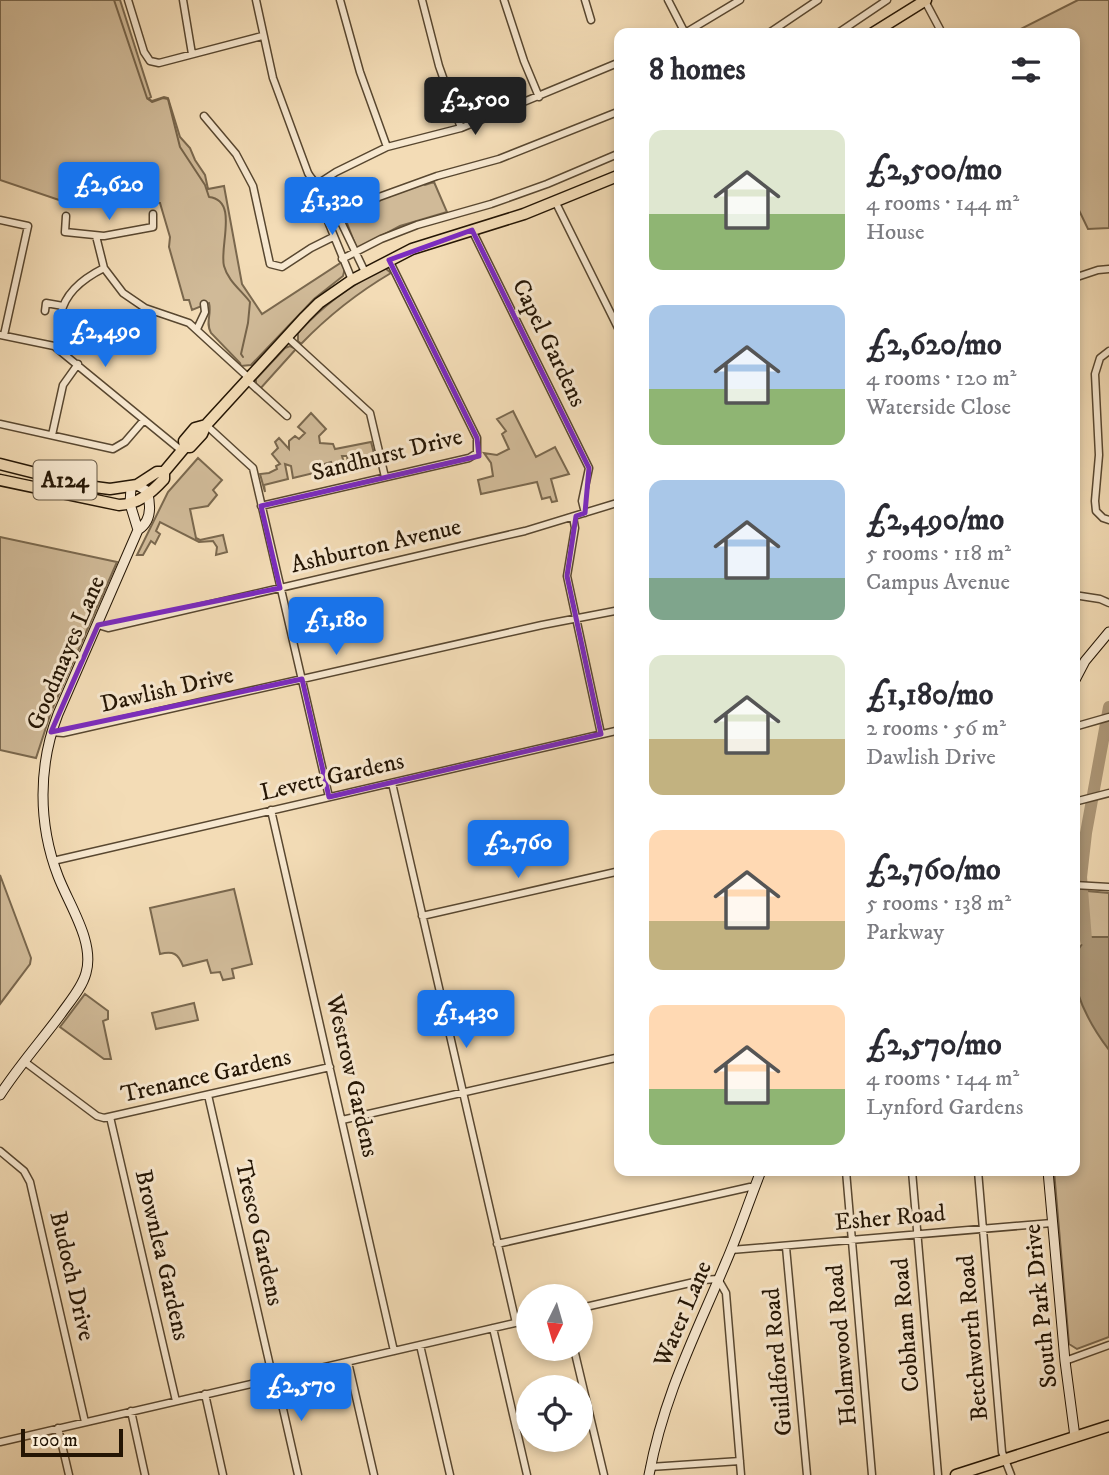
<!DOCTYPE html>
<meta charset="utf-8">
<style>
:root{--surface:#fff;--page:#f7f7f7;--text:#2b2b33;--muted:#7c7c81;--accent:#1a73e8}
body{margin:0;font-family:"IM FELL DW Pica",serif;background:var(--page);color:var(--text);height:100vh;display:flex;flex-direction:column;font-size:26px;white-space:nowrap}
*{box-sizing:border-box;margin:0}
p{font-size:23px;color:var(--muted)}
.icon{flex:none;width:38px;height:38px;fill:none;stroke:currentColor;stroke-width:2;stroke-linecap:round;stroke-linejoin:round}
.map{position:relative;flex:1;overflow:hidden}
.side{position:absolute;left:614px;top:28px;width:466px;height:1148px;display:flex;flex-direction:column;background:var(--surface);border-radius:14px;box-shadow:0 4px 10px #0003}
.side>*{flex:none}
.needle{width:46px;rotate:185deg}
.tools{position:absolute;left:516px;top:1284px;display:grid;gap:14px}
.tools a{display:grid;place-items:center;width:77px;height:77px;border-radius:50%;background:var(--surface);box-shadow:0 4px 10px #0003;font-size:35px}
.scale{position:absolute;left:21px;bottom:18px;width:102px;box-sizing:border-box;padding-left:7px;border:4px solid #241504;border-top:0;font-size:19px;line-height:24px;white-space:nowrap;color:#241504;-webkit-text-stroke:5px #f7e8d0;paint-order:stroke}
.price{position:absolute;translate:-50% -60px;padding:0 16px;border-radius:7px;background:var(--accent);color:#fff;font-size:23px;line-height:46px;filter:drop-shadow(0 2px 4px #0008)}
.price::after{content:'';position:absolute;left:50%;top:42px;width:21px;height:16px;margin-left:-10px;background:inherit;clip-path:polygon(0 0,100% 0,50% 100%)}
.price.active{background:#222;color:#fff}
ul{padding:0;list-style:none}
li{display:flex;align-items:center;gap:21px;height:175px;padding:0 35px}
li span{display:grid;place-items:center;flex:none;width:196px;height:140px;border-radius:14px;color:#555}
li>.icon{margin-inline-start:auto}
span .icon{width:84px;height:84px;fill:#fffc;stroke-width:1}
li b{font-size:30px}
h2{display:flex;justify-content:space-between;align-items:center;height:84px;padding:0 35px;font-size:30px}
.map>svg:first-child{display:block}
</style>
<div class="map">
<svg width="1109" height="1475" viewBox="0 0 1109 1475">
<rect width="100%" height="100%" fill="#f3dcb6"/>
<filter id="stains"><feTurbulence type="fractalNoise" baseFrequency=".00286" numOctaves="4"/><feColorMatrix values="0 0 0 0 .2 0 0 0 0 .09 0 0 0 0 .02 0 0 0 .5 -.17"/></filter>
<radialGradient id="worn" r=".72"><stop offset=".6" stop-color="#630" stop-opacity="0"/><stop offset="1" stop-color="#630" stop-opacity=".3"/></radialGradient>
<path fill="#d0ba98" stroke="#7a684e" stroke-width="2" d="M 0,0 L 120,0 L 151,97 L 148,99 L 152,101 L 164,97 L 168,98 L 180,137 L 190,148 L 195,160 L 205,175 L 208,189 L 224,186 L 242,284 L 262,314 L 342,262 L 345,268 L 343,276 L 314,299 L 251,365 L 241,366 L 240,363 L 211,333 C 205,323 212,314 209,303 L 192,310 L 189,300 L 184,300 L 169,247 L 170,237 L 160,203 L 59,200 L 0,180 Z
M 1078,0 L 1109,0 L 1109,228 L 1088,229 L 1075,202 L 1074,33 L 1013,33 Z
M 434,182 L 447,212 L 400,226 L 357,249 L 345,218 L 382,198 L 422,183 L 425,185 Z
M 385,268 L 391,273 C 357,293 329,315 301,344 L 298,341 L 298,333 C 323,305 352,284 385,268 Z
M 290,346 L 296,349 L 260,389 L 256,384 L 256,379 L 285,348 Z
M 513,411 L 536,457 L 555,447 L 569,474 L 551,479 L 557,501 L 552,502 L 550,497 L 542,499 L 537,482 L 481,494 L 478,480 L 493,476 L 491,463 L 484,453 L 497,455 L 509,449 L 502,434 L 506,431 L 497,419 Z
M 311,413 L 326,429 L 319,436 L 320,443 L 333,444 L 335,449 L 371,442 L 375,457 L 348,465 L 347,456 L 342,456 L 345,466 L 332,469 L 331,462 L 321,465 L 320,461 L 317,462 L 318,472 L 293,478 L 291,466 L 285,464 L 288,479 L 264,485 L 265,492 L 260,474 L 269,473 L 277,469 L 276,466 L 280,464 L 272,454 L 278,448 L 275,442 L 279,438 L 289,449 L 289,441 L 295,436 L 299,439 L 305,433 L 298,427 Z
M 198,458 L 222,480 L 213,490 L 217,495 L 208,506 L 190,509 L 196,538 L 200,540 L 223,535 L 227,552 L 216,555 L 217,547 L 213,541 L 199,542 L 160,522 L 156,531 L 160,534 L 155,544 L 151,541 L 143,555 L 137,555 L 168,492 Z
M 0,537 L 117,562 L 51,712 L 36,758 L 0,750 Z
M 0,875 L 31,958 L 30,964 L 0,1004 Z
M 234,889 L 252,964 L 232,969 L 234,978 L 223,980 L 220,972 L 211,973 L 207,960 L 183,966 C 178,953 173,951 160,954 L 150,908 Z
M 1075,890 L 1109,893 L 1109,1337 L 1077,1349 L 1069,1344 L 1054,1171 L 1074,1171 Z
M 85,994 L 108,1011 L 108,1019 L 103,1021 L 111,1059 L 104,1059 L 60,1027 Z
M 194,1003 L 198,1020 L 156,1029 L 152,1013 Z"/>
<path fill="#ad9879" stroke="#76644a" stroke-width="2" d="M 1091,937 L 1109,937 L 1109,1050 C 1090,1025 1051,961 1091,937 Z"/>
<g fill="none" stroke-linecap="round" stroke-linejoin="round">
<path stroke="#76644a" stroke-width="2" d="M 114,0 L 147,98 L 152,102 L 163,98 L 168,99 L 180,147 L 205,185 L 209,197 C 239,200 219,247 224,266 C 228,281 241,290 250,302 L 248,323 L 241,354 L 243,357"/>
<path stroke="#ad9879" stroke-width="12" d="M 1086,940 L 1081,877 L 1086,833 L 1109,707"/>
<defs>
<path id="street" d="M 128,0 L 144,52 L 150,61 L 159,63 L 262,36
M 183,0 L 192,54
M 256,0 L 273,78 L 308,173 C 314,184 324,189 330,199 L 365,272
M 340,0 L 360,72 L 387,147
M 422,0 L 439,66 L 461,128
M 504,0 L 524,61 L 539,97
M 585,0 L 591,20
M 668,0 L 685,33
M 925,1 L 942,33
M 685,33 L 740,0
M 769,33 L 818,0
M 838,33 L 887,0
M 204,116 L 236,154 L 253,186 L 270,264 L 282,267 L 311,248 L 333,237
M 316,185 L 336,172 L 387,147 L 461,128 L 620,62
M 316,185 L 318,197 L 352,280
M 555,201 L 620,332
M 66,216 L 65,232 L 104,236 L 153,227 L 153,214
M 0,220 L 28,226 L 4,335
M 339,220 L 379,197 L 437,176 L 499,159 L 620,111
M 472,230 L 589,468 L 582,501 L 585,513
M 96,236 L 104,268 L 123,293 L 145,308 L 189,323 L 249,378
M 342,259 L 381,239 L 417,225 L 491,204 L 547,184 L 620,153
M 1074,278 L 1098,270 L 1109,269
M 45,311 L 46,303 L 63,306
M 61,314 C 65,292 86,277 104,268
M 197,329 L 205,312 L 204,304
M 0,335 L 54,346 L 182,451
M 287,337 L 370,413 L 385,477
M 1109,351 L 1100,358 L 1095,374 L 1099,455 L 1095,501 L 1096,511 L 1103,518 L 1109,520
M 247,380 L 287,416
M 0,424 L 113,449 L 125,442 L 144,420
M 206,425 L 253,468 L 329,797
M 52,435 L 63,385 L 78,364
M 261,506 L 469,458 L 477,453 L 477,438 L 389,260
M 573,517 L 575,528 L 567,576 L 601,734
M 1074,595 L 1100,599 L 1109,603
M 98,625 L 108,628 L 525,531 L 620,502
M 1074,727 L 1109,717
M 51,732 L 63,733 L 542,625 L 620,610
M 392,783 L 516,1323
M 1074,802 L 1109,793
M 271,810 L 394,1351
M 53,861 L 620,730
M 1074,885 L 1109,887
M 422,916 L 620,871
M 25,1062 L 97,1116 L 104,1118 L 330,1067
M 208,1095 L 273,1379
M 110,1117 L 176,1401
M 342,1120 L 620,1057
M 0,1151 L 24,1171 L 30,1182 L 85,1422
M 846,1171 L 872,1475
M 912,1171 L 938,1475
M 978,1171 L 1002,1452 L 1011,1475
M 497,1244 L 750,1187 L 754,1188
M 786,1247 L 807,1475
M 731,1250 L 1052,1223
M 581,1308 L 703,1280 L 718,1279 L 726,1293 L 741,1475
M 493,1328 L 527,1475
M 420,1345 L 450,1475
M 574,1349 L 604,1475
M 1065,1361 L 1109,1345
M 348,1362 L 374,1475
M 276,1378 L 298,1475
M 205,1394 L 223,1475
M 131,1411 L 145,1475
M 58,1428 L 69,1475
M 0,1442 L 528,1320
M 650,1467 L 740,1461"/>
<path id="secondary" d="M 131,487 L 130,504 L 138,530
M 1074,682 L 1085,661 L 1109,632
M 0,1095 C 18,1067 41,1041 61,1014 C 70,1001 82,988 86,973 C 95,942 69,905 58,876 C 38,824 38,766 58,714 L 138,530 C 152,521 151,505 147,491 L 137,485
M 1048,1171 L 1065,1361 L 1075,1437
M 649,1475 C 664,1395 695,1336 726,1262 C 739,1232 749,1201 761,1171"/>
<path id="primary" d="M 873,33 L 926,0
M 185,447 L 184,441 L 195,428 L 206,425
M 0,464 L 87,486 L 110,489 L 137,485 L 157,472 L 164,472
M 0,480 L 119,505 C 139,504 151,493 164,479 L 164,472 L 185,447 L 190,447 L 202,434 L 206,425 L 305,317 L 319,303 L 352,280 L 412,249 L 524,214 L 620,175
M 956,1475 L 1109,1426"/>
</defs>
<use href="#street" stroke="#584730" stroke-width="9"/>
<use href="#secondary" stroke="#241504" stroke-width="11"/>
<use href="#primary" stroke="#241504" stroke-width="13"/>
<use href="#street" stroke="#f7e8d0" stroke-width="6"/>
<use href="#secondary" stroke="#f7e8d0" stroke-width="9"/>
<use href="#primary" stroke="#f3dcb6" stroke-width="10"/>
</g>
<path fill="none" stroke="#7b2cbf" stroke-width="5" stroke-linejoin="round" d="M 472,230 L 589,468 L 585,513 L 576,516 L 567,576 L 601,734 L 329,797 L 302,679 L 51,732 L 98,625 L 280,588 L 261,506 L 479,456 L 477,438 L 389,260 Z"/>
<g text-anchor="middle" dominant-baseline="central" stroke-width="6" stroke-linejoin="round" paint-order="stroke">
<rect fill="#f7e8d0" stroke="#635441" stroke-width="2" x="33.5" y="460.5" width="63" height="39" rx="5"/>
<g font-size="23" font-weight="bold" fill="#241504">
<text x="65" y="480">A124</text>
</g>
<g font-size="24" fill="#241504" stroke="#f7e8d0">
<text transform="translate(549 343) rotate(64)">Capel Gardens</text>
<text transform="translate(387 455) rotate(-14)">Sandhurst Drive</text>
<text transform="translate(376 546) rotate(-13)">Ashburton Avenue</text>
<text transform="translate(66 653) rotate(-67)">Goodmayes Lane</text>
<text transform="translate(167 690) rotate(-13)">Dawlish Drive</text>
<text transform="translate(332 777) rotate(-13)">Levett Gardens</text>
<text transform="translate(206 1076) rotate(-13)">Trenance Gardens</text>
<text transform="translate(352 1076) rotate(77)">Westrow Gardens</text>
<text transform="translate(890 1218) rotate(-5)">Esher Road</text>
<text transform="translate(259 1233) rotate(77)">Tresco Gardens</text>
<text transform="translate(162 1255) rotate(77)">Brownlea Gardens</text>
<text transform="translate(72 1276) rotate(77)">Budoch Drive</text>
<text transform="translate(1041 1306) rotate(-96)">South Park Drive</text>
<text transform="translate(683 1314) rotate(-67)">Water Lane</text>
<text transform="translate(906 1325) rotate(-95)">Cobham Road</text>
<text transform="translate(973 1338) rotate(-95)">Betchworth Road</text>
<text transform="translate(842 1345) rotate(-95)">Holmwood Road</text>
<text transform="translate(778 1362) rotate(-95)">Guildford Road</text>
</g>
</g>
<rect width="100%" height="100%" filter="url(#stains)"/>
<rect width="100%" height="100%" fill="url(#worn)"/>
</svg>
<div class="tools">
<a><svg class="needle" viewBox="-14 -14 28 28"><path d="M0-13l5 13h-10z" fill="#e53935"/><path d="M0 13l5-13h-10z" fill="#7c7c81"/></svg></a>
<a><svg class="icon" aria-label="locate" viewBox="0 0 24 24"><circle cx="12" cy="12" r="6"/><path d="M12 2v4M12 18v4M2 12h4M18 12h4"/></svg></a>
</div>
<div class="scale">100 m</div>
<b class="price active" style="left:475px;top:137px">£2,500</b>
<b class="price" style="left:109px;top:222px">£2,620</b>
<b class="price" style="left:332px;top:237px">£1,320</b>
<b class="price" style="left:105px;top:369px">£2,490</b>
<b class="price" style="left:336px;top:657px">£1,180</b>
<b class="price" style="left:518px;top:880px">£2,760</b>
<b class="price" style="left:466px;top:1050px">£1,430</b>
<b class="price" style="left:301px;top:1423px">£2,570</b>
<section class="side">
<h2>8 homes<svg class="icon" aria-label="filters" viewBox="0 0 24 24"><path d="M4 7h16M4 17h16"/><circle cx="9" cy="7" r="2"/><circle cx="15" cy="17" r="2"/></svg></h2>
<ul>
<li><span style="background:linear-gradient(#dfe7d0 60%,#8fb573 0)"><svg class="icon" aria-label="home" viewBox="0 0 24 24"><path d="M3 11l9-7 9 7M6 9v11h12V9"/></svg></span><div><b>£2,500/mo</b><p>4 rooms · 144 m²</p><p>House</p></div></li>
<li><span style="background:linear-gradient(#a9c7e8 60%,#8fb573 0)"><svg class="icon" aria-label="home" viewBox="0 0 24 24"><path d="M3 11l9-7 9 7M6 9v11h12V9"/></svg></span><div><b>£2,620/mo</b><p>4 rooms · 120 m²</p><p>Waterside Close</p></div></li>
<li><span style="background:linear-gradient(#a9c7e8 70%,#7fa58c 0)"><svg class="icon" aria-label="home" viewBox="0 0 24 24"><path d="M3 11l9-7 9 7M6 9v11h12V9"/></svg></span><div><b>£2,490/mo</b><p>5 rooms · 118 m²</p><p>Campus Avenue</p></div></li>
<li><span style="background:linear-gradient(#dfe7d0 60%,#c2b280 0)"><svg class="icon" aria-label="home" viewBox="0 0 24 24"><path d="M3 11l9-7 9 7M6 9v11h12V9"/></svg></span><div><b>£1,180/mo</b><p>2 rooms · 56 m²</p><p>Dawlish Drive</p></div></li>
<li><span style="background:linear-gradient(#ffd9b3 65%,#c2b280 0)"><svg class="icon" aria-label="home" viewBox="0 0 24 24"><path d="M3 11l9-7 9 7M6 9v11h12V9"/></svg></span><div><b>£2,760/mo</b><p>5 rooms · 138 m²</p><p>Parkway</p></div></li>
<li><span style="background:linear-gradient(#ffd9b3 60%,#8fb573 0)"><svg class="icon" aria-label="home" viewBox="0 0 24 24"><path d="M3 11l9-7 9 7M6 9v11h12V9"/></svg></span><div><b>£2,570/mo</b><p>4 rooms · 144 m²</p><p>Lynford Gardens</p></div></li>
</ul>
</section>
</div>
